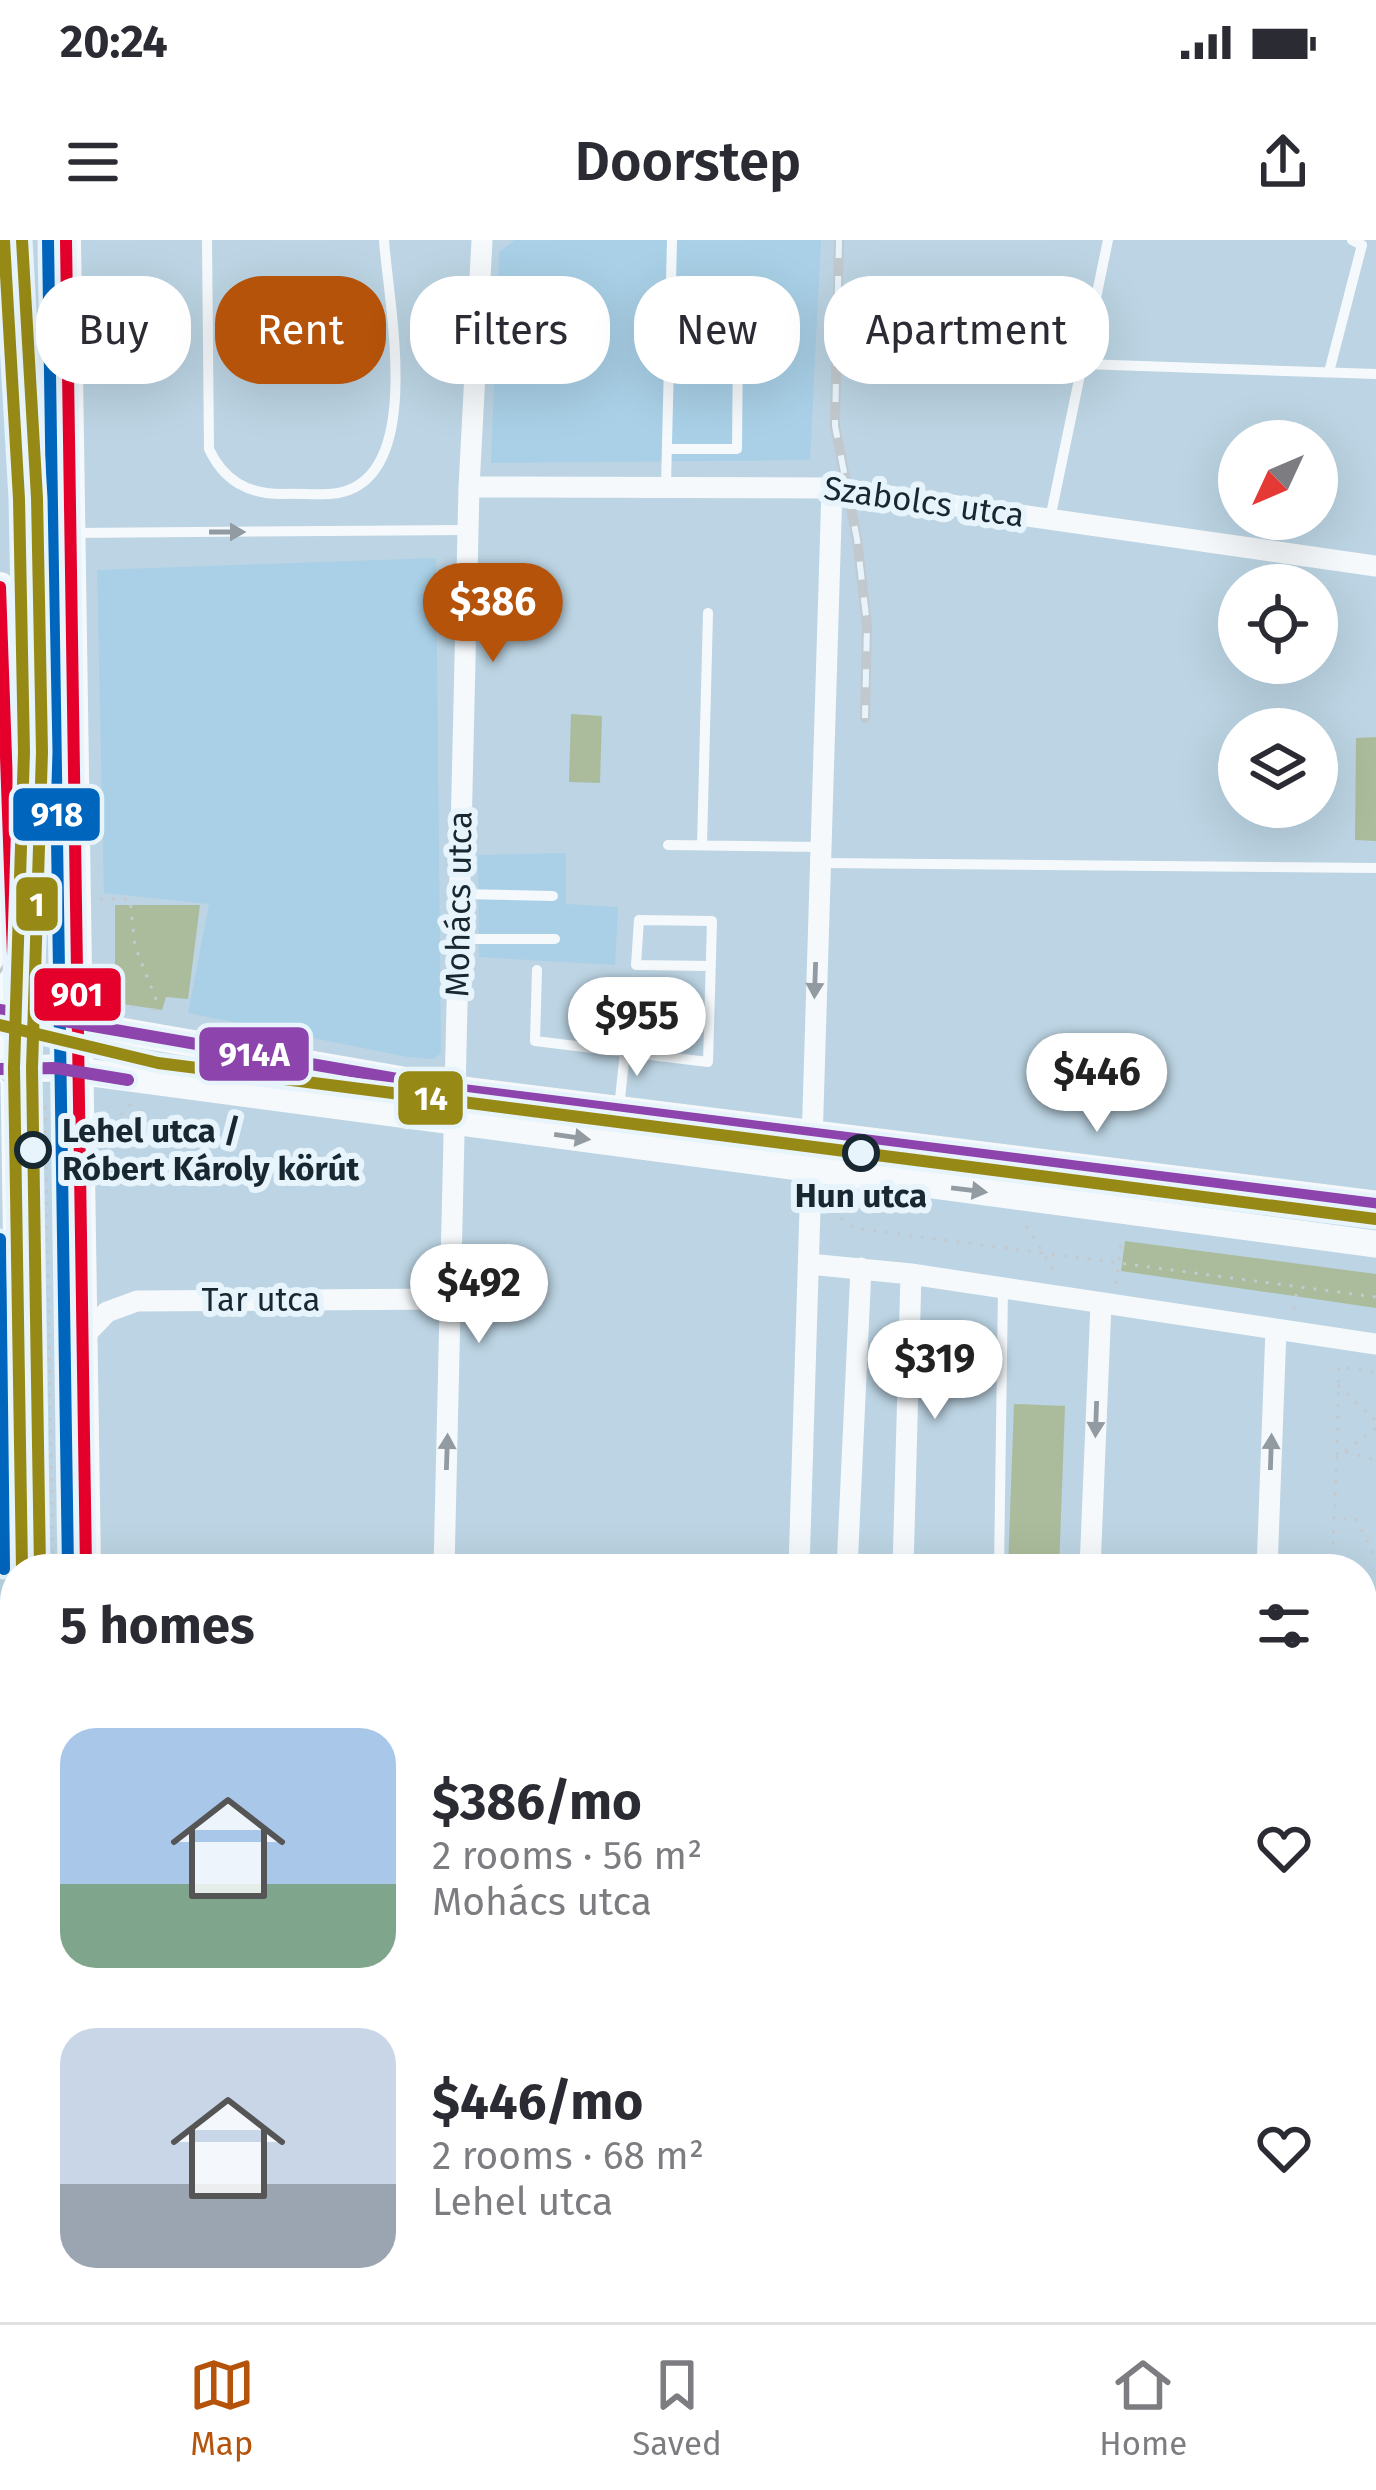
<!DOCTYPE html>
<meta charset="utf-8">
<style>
:root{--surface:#fff;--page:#f7f7f7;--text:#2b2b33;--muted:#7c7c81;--line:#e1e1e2;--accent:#b45309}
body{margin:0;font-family:"Fira Sans",sans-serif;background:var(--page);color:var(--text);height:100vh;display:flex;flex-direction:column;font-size:45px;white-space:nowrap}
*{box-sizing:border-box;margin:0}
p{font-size:39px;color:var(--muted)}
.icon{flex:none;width:66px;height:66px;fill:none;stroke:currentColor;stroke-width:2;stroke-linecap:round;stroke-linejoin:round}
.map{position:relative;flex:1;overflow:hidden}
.side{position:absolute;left:0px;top:1314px;width:1377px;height:768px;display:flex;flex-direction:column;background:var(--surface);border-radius:48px 48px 0 0;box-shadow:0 12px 48px #0002}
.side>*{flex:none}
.hud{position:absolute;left:36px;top:36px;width:1305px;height:108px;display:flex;gap:24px}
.needle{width:78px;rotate:226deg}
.controls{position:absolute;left:1218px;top:180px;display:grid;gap:24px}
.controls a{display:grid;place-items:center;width:120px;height:120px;border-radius:50%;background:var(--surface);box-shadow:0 12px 48px #0002;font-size:60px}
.price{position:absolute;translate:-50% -102px;padding:0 27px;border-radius:42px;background:#fff;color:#222;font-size:39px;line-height:78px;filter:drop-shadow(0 3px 6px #0008)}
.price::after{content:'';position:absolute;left:50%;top:72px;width:36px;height:27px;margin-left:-18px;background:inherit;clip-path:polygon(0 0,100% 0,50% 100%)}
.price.current{background:var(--accent);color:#fff}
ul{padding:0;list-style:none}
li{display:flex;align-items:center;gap:36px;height:300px;padding:0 60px}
li span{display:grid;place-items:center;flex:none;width:336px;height:240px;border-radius:36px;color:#555}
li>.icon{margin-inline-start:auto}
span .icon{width:144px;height:144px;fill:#fffc;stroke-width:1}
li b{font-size:51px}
h2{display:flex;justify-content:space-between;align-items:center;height:144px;padding:0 60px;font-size:51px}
.chip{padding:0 42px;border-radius:48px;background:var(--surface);box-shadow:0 12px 48px #0002;font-size:42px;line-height:108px}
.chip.current{background:var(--accent);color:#fff}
.status{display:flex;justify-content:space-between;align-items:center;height:84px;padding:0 60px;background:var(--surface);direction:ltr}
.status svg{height:33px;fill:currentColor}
header{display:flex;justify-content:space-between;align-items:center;height:156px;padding:0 60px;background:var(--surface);font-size:54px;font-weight:600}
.tab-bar{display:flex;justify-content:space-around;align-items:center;height:168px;border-top:3px solid var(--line);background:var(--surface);font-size:33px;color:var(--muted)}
.tab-bar a{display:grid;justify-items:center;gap:6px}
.tab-bar .current{color:var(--accent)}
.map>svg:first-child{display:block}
</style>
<div class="status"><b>20:24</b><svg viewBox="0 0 49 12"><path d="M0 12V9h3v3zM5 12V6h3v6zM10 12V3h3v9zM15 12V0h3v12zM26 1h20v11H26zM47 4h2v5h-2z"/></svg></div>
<header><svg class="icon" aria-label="menu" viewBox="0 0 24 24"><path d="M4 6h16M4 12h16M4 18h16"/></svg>Doorstep<svg class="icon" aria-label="share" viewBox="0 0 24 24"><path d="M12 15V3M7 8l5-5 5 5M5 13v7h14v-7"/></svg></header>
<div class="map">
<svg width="1376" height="2082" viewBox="0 0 1376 2082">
<rect width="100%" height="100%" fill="#bcd4e3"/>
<path fill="#a9d0e7" d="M 515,0 L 821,0 L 810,220 L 491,223 L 499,12 Z
M 436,318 L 441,813 L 434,819 L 408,817 L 188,773 L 209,664 L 104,653 L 97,330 Z
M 566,613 L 566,664 L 618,667 L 615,725 L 479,717 L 478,615 Z"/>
<path fill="#abbc9c" d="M 571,474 L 602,476 L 600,543 L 569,542 Z
M 1376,497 L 1376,601 L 1355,600 L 1356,498 Z
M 115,665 L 200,665 L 188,759 L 166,757 L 162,770 L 123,764 L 115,750 Z
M 1125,1001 L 1376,1034 L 1376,1068 L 1121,1031 Z
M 1014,1164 L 1065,1166 L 1059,1329 L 1008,1328 Z
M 574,2067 L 764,2067 L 764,2082 L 621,2082 Z"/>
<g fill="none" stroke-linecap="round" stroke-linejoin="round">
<path stroke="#c3cacf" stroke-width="3" stroke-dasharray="3 9" stroke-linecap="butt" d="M 100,659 L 130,659 L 135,706 L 157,762 L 152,774
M 103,746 L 134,768
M 45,866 L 53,1329
M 105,893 L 134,860
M 831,971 L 854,988 L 1376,1057
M 1026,986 L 1057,1035
M 1116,1044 L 1122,997
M 1294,1069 L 1297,1049
M 1338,1145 L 1376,1181
M 1376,1188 L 1337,1217 L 1334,1279 L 1356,1279 L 1376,1318
M 1346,1212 L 1376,1220
M 1337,1215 L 1339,1127 L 1376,1132
M 1332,1329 L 1334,1281
M 1299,2067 L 1310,2077
M 570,2079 L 581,2067
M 616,2082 L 624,2067"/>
<path stroke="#f5f9fb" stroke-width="10" d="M 207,0 L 209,209 C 224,241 248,254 282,254 C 300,253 321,256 338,253 C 426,237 388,63 384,0
M 1083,124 L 1376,134
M 1329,132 L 1362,5 L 1352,0
M 667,209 L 737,209 L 738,100
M 666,245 L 672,0
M 1050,279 L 1108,0
M 72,293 L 467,290
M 668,605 L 822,607
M 702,605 L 708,373
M 822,623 L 1376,628
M 460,654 L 553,656
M 459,699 L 555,699
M 537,730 L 535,801 L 708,822 L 712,681 L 639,680 L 636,725 L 711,726
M 619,868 L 625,812
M 999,1329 L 1003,1048
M 0,1651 L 15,1650
M 276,2082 L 276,2067"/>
<path stroke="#f5f9fb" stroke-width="21" d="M 469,247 L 832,248 L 1376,326
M 809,1024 L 911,1034 L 1376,1104
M 82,1098 L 107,1072 L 137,1061 L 452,1059
M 444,1329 L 469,247 L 482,0
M 799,1329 L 832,248
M 847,1329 L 861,1028
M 903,1329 L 911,1034
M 1090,1329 L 1101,1063
M 1267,1329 L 1276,1089
M 1362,1397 L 1376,1399
M 0,1500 L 15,1499
M 1362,1549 L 1376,1549
M 1362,1618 L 1376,1619
M 1362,1725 L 1376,1724
M 0,1885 L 15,1885
M 380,2067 L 380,2082
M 500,2067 L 549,2082
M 778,2082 L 778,2067
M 1142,2082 L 1143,2067
M 1332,2082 L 1343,2067"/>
<path stroke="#f5f9fb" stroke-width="27" d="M 0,770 L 455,849 L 1376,964
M 0,829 L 55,828 L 1376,1004"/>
<path stroke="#f5f9fb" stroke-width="30" d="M 66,0 L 86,1329
M 0,347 C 16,674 18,1002 22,1329
M 41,2067 L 41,2082
M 93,2067 L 93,2082"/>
<path stroke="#c2c9ce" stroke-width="3" d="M 0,732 L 29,681 L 40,638
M 0,835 L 20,859 L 32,899"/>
<defs>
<path id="rail" d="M 839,0 L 835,186 L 857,299 L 867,385 L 865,478"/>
</defs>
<use href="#rail" stroke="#c2c9ce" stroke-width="10"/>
<use href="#rail" stroke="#e7f4fc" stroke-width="6" stroke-dasharray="18" stroke-linecap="butt"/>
<defs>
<path id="bus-1" d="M 66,0 L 86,1329
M 0,347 L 13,715 L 22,1329"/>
<path id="bus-2" d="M 48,0 L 68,1329
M 0,999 L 4,1329"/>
<path id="bus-3" d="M 0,770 L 455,849 L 1376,964
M 0,829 L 55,828 L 128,840"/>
</defs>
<use href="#bus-1" stroke="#e7f4fc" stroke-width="21"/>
<use href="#bus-2" stroke="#e7f4fc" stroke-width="21"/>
<use href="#bus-3" stroke="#e7f4fc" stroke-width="21"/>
<use href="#bus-1" stroke="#e4002b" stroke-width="12"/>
<use href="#bus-2" stroke="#0065bd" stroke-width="12"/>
<use href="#bus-3" stroke="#8e44ad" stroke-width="12"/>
<defs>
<path id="tram-1" d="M 22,0 L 37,258 L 42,512 L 32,828 L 40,1329"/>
<path id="tram-2" d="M 0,785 L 158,823 L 1376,979"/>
<path id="tram-3" d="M 4,1 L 19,259 L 24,512 L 14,828 L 22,1329"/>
</defs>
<use href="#tram-1" stroke="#e7f4fc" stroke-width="21"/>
<use href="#tram-2" stroke="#e7f4fc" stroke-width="21"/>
<use href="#tram-3" stroke="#e7f4fc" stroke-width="21"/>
<use href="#tram-1" stroke="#978916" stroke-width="12"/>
<use href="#tram-2" stroke="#978916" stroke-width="12"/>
<use href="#tram-3" stroke="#978916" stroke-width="12"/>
</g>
<defs><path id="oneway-solid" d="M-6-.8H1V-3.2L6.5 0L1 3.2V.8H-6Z" transform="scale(3)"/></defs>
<g fill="#919ba1">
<use href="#oneway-solid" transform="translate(227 292)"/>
<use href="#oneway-solid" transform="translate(815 740) rotate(92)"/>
<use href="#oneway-solid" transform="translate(572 897) rotate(8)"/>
<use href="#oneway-solid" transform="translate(969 950) rotate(7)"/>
<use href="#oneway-solid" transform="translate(1096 1179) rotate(92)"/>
<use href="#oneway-solid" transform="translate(447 1212) rotate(-88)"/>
<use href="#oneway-solid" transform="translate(1271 1212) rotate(-88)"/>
</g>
<g fill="#e7f4fc" stroke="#172832" stroke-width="6">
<circle cx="33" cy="910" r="16"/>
<circle cx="861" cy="913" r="16"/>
</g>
<g text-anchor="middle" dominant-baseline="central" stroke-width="12" stroke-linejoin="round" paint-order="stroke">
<g font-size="33" fill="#172832" stroke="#e7f4fc">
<text transform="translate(924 262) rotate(8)">Szabolcs utca</text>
<text transform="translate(459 664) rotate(-89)">Mohács utca</text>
<text x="261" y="1060">Tar utca</text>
</g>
<g font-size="33" font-weight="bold" fill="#172832" stroke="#e7f4fc" text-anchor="start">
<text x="62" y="891">Lehel utca /<tspan x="62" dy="38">Róbert Károly körút</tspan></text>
<text x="861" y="956" text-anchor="middle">Hun utca</text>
</g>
</g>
<g stroke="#e7f4fc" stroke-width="4.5">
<rect x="11" y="546" width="91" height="57" rx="12" fill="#0065bd"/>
<rect x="14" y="635" width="46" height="58" rx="12" fill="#978916"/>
<rect x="32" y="726" width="91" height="57" rx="12" fill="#e4002b"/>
<rect x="197" y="785" width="114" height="58" rx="12" fill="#8e44ad"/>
<rect x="396" y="829" width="69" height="58" rx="12" fill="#978916"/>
</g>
<g font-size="33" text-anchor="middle" font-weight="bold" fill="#fff">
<text x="57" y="586">918</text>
<text x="37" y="676">1</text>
<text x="77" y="766">901</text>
<text x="254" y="826">914A</text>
<text x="431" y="870">14</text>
</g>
</svg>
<div class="controls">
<a><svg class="needle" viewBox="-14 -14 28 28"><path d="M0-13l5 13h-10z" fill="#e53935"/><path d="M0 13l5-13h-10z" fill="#7c7c81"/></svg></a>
<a><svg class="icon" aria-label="locate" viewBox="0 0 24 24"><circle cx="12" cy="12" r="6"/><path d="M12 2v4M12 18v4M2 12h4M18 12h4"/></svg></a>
<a><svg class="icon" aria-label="layers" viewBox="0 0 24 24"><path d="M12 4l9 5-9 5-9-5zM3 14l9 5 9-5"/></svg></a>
</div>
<b class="price current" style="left:493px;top:425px">$386</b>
<b class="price" style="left:637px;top:839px">$955</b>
<b class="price" style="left:1097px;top:895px">$446</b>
<b class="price" style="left:479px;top:1106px">$492</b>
<b class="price" style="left:935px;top:1182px">$319</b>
<div class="hud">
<a class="chip">Buy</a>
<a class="chip current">Rent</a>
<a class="chip">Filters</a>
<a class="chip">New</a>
<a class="chip">Apartment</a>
</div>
<section class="side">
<h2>5 homes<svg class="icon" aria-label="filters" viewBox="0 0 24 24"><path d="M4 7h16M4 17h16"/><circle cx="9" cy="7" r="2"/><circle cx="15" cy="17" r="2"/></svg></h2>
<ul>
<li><span style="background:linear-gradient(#a9c7e8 65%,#7fa58c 0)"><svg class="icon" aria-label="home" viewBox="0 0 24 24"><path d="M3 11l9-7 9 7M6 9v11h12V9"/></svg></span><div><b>$386/mo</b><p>2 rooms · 56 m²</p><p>Mohács utca</p></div><svg class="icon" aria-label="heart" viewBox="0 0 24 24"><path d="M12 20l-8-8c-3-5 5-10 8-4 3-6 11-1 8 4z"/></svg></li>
<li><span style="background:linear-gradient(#c9d6e8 65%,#9aa5b1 0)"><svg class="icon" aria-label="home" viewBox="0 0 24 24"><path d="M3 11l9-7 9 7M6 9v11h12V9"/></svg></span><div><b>$446/mo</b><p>2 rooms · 68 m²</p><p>Lehel utca</p></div><svg class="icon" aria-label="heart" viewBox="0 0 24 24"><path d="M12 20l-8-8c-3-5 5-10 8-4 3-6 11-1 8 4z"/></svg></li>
</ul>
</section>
</div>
<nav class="tab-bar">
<a class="current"><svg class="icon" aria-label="map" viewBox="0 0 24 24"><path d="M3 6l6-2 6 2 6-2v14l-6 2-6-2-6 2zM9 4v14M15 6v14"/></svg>Map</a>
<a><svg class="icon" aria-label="saved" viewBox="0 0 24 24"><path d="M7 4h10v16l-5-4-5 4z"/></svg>Saved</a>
<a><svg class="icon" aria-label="home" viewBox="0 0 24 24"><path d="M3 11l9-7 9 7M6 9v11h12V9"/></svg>Home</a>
</nav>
